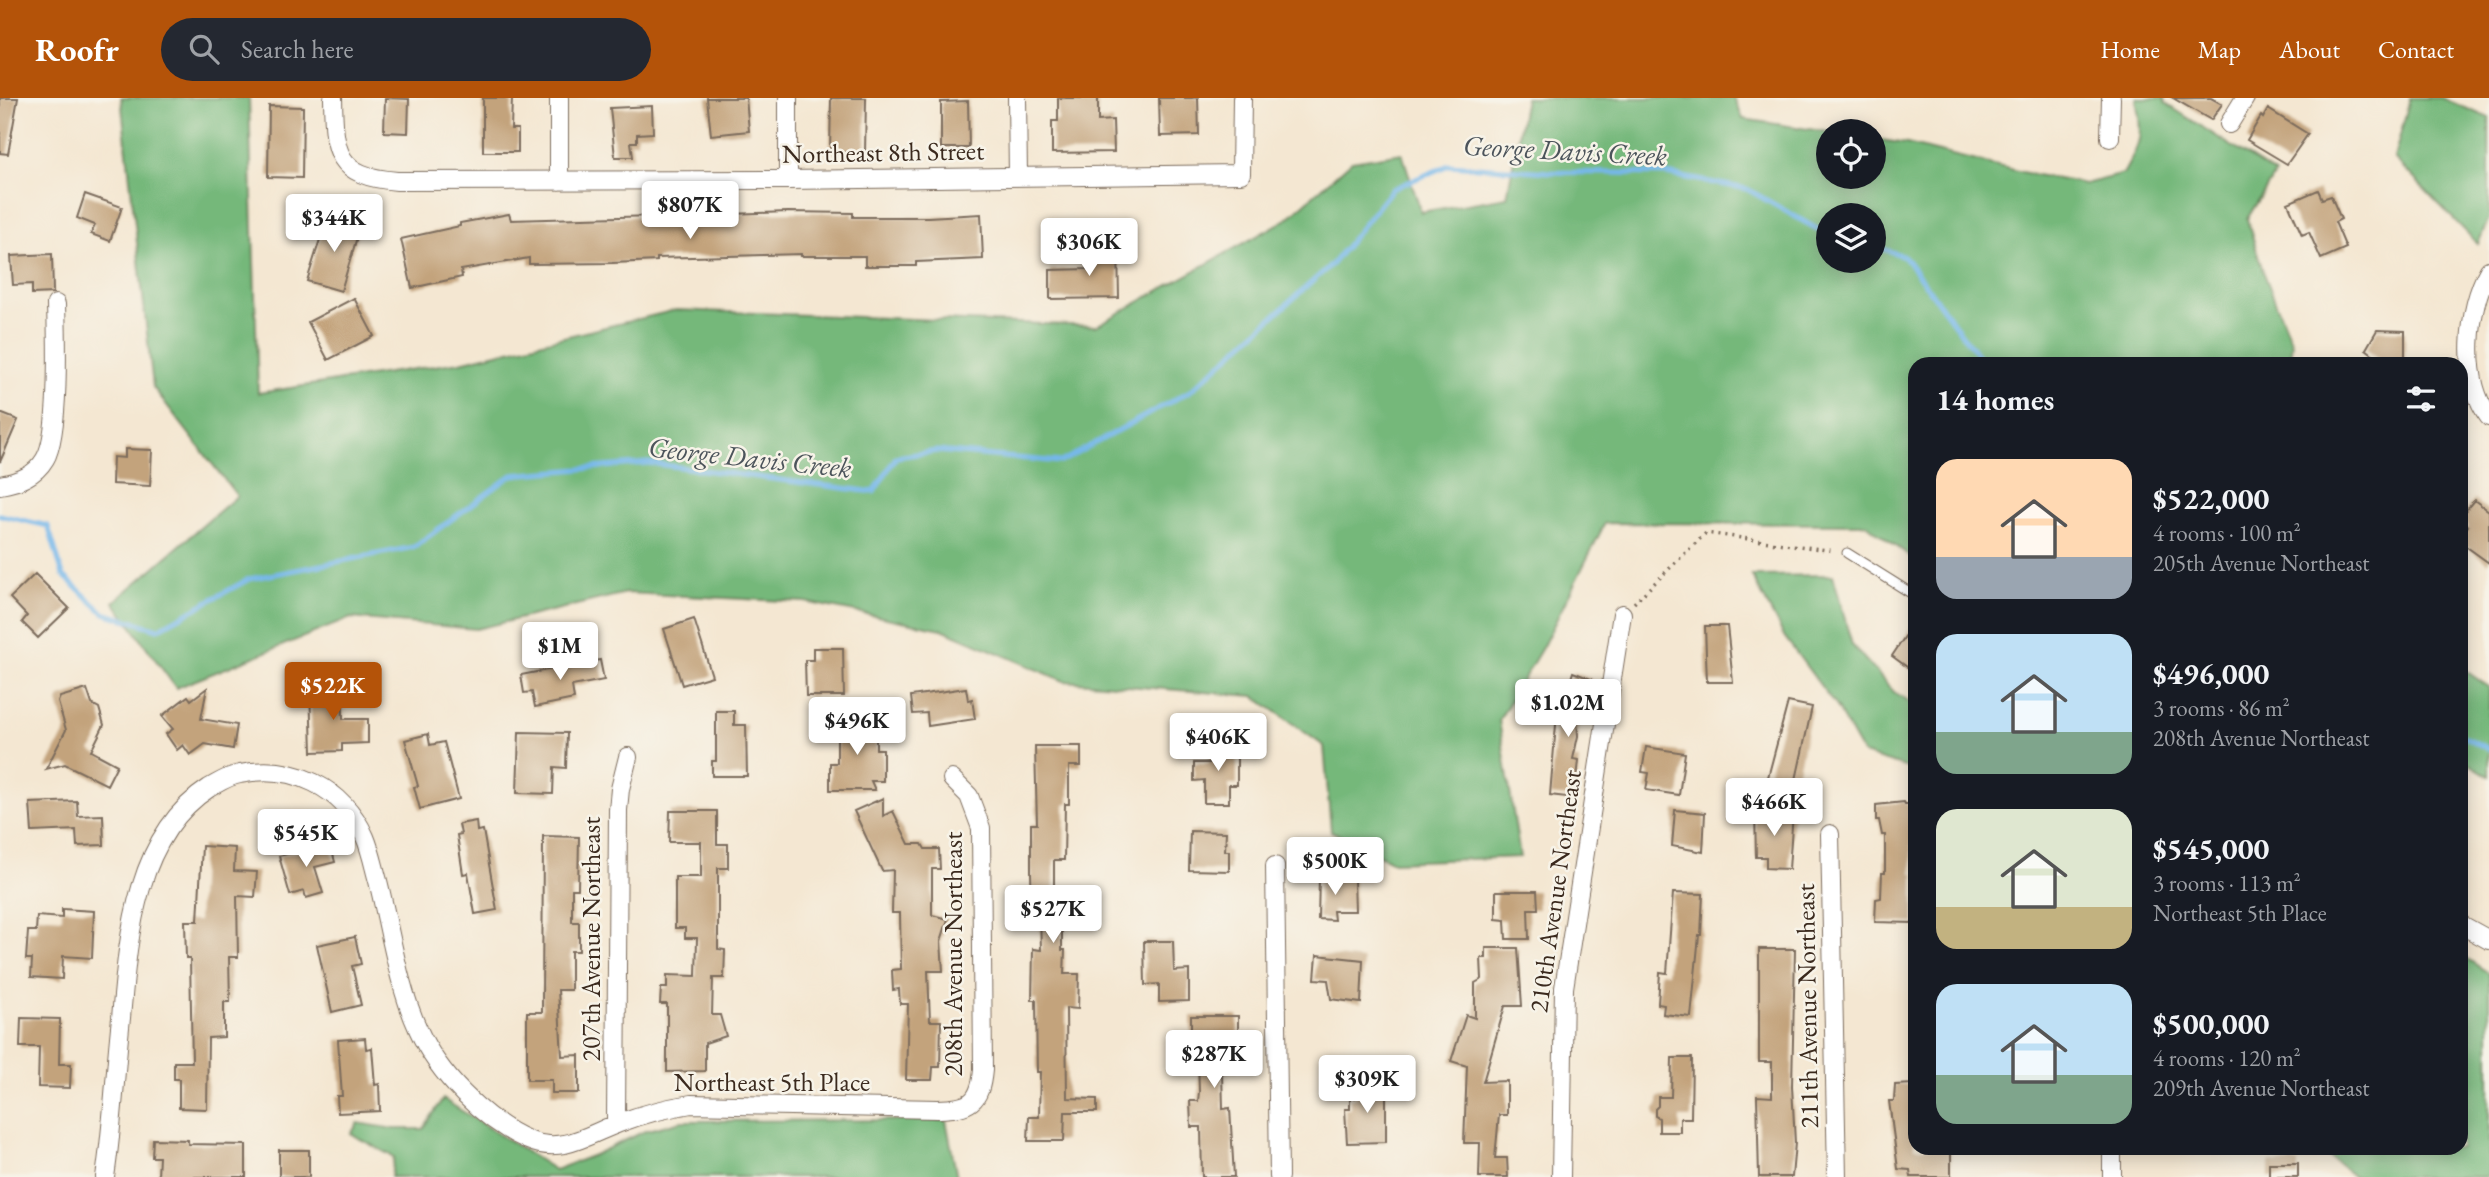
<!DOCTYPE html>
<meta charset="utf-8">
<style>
:root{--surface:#171b24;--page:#242831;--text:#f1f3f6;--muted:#9ea1a6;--accent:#b45309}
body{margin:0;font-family:"EB Garamond",serif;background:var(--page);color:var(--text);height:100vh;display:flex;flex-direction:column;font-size:26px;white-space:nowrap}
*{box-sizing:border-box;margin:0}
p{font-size:23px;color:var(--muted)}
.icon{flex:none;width:38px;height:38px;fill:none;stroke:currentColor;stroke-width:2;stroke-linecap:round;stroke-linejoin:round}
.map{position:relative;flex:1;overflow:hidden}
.details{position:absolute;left:1908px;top:259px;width:560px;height:798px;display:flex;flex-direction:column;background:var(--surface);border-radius:21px;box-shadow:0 4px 18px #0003}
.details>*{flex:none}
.tools{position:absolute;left:1816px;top:21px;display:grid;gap:14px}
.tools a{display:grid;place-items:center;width:70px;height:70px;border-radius:50%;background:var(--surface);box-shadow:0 4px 18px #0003;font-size:35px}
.price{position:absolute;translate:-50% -60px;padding:0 16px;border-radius:7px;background:#fff;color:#222;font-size:23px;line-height:46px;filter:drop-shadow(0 2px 4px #0008)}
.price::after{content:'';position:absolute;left:50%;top:42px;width:21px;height:16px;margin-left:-10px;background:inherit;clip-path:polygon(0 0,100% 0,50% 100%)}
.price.selected{background:var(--accent);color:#fff}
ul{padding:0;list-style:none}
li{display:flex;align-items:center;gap:21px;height:175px;padding:0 28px}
li span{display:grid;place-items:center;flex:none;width:196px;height:140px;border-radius:21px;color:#555}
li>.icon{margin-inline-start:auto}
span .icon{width:84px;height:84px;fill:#fffc;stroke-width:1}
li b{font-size:30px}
h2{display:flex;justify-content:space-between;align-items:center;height:84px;padding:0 28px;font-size:30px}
header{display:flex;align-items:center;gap:42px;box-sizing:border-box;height:98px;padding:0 35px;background:var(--accent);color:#fff}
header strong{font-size:33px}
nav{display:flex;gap:38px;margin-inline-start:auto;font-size:24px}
.search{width:490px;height:63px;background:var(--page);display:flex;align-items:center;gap:18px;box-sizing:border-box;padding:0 24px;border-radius:38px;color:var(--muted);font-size:26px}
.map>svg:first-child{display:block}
</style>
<header>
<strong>Roofr</strong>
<div class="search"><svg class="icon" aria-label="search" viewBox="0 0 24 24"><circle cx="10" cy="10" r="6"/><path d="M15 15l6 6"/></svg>Search here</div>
<nav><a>Home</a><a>Map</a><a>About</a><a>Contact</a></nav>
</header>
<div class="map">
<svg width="2489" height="1079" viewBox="0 0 2489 1079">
<rect width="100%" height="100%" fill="#f7f3e8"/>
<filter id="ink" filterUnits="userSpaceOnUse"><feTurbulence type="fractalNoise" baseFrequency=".0143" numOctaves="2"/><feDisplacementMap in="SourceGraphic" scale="14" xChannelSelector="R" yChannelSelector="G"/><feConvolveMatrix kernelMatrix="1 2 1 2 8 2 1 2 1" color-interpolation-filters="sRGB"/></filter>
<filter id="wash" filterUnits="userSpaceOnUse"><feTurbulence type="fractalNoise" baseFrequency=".00686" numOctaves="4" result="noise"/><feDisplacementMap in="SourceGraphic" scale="28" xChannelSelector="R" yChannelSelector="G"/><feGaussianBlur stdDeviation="1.57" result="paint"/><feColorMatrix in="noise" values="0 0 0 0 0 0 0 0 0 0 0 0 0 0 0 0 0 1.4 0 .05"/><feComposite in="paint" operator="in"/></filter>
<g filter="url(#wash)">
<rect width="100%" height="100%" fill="#f4e7d2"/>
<path fill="#75b87a" stroke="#58714c" stroke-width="2" fill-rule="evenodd" d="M 121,0 L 249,0 L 258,295 L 460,264 L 676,212 L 1096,228 L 1287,121 L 1352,63 L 1402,55 L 1421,114 L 1507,99 L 1525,0 L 1734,0 L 1743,21 L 1829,34 L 1829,79 L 1874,79 L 1874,41 L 1907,46 L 2026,75 L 2085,86 L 2123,76 C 2143,42 2142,38 2136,0 L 2164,0 L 2165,5 L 2275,76 L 2247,121 L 2263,173 L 2292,245 L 2289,266 L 1914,266 L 1914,461 L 1866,426 L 1605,425 L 1543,548 L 1499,622 L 1520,759 L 1393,764 L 1331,733 L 1324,648 L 1254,598 L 1064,583 L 942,531 L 805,504 L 626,495 L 476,531 L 351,520 L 176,590 L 114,504 L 237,398 L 153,289 ZM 1829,117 L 1874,117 L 1874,163 L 1829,163 Z
M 2410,0 L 2442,0 L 2489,20 L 2489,120 L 2478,146 L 2394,60 Z
M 1833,477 L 1852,547 L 1894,594 L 1914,606 L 1914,672 L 1863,656 L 1837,610 L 1784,538 L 1752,478 Z
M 2460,569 L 2489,589 L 2489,678 L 2461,661 Z
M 2461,857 L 2489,875 L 2489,1077 L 2486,1079 L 2354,1079 L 2319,1050 L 2460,1050 Z
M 443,1001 L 555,1072 L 594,1057 L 645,1033 L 681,1023 L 946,1022 L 957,1079 L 391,1079 L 394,1059 L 351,1036 L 358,1025 L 394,1031 L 423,1031 Z"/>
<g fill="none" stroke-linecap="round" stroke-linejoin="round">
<path stroke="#75b7ea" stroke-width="5" d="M 1874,148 L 1904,158 L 1984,266
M 0,417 L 48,428 L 63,477 L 104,515 L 158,531 L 249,481 L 414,449 L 512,377 L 648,365 L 874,394 L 896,359 L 937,353 L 1061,364 L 1190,293 L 1332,166 L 1392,91 L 1449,67 L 1550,74 L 1666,76 L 1747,91 L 1817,131 L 1829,134
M 2460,637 L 2489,651"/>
</g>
<g id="blocks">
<path fill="#c3a37b" d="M 0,0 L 18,0 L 8,56 L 0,55 Z
M 385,0 L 409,1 L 408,35 L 384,34 Z
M 483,0 L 512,0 L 511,31 L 518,31 L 518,54 L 483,54 Z
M 707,0 L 746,0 L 749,33 L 711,37 Z
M 831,0 L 866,0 L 865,55 L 830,54 Z
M 1058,0 L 1098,0 L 1098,23 L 1113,22 L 1114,54 L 1052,55 L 1052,23 L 1058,23 Z
M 1159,0 L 1198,0 L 1199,37 L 1160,38 Z
M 2173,0 L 2211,0 L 2222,6 L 2211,22 Z
M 968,3 L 969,50 L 941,50 L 941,4 Z
M 269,8 L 303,9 L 302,80 L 268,79 Z
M 652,8 L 653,35 L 637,36 L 637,44 L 631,44 L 633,59 L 615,59 L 610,10 Z
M 2268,11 L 2308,36 L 2287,66 L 2247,42 L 2261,18 L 2263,20 Z
M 2318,92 L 2322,101 L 2331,98 L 2341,121 L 2335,124 L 2346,150 L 2321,161 L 2309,134 L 2302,137 L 2288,105 Z
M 85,96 L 122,109 L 110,143 L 91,136 L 95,127 L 77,120 Z
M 788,114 L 853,115 L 853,119 L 928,119 L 981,116 L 983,161 L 916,164 L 916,168 L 865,168 L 865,158 L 801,158 L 801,156 L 657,160 L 657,163 L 612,165 L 529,166 L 529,160 L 461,172 L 462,179 L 412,190 L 401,141 L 460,128 L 460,125 L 509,116 L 511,122 L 655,118 L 655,122 L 732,119 L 731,116 Z
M 327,119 L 360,129 L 341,193 L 307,183 Z
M 1118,150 L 1119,200 L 1050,201 L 1050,172 L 1091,171 L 1091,151 Z
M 52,156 L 53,195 L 32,196 L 32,186 L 13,187 L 11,158 Z
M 354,200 L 374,238 L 328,262 L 308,224 Z
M 2377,232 L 2405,233 L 2405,266 L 2379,266 L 2379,261 L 2366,251 Z
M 0,315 L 18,322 L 0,364 Z
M 125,351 L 152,352 L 150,388 L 112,386 L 113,359 L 125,360 Z
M 2474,402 L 2489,413 L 2489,465 L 2460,444 L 2460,438 L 2468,428 L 2460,423 L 2460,419 Z
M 35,476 L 69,510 L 38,540 L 22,524 L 27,518 L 10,500 Z
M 694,521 L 712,578 L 682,587 L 664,531 Z
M 1914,525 L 1914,574 L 1892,558 Z
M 1705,528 L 1727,528 L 1733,584 L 1707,584 Z
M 813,550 L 843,550 L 844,598 L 806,598 L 805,562 L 813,562 Z
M 600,562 L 604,582 L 572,588 L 574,601 L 535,609 L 532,594 L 524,595 L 521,577 Z
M 1573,574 L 1591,581 L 1577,620 L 1578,638 L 1573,661 L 1579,662 L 1575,700 L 1550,697 L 1557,615 L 1560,615 Z
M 342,589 L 343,621 L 368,621 L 368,645 L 342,646 L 342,653 L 312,654 L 310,590 Z
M 207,590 L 201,621 L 237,627 L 233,651 L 205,646 L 190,657 L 183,647 L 177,652 L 166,636 L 173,631 L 162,618 L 188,598 L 191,602 Z
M 966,590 L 968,602 L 972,601 L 975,621 L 928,628 L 927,615 L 913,616 L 911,598 Z
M 87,591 L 92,606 L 99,610 L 104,627 L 91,653 L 117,667 L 107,687 L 65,666 L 46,671 L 66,632 L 58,604 L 60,599 Z
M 1788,604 L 1812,609 L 1794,691 L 1767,683 Z
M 716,613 L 734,613 L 734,627 L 746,627 L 747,678 L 712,678 L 712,663 L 716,663 Z
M 837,623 L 876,623 L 876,651 L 883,651 L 883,683 L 871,683 L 875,692 L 830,692 L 830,665 L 837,665 Z
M 519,634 L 567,635 L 566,670 L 554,669 L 553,696 L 517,695 Z
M 428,636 L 430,647 L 444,644 L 459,701 L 420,711 L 414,689 L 418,688 L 405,642 Z
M 1227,643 L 1227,651 L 1237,651 L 1237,687 L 1229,687 L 1229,705 L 1204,705 L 1204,682 L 1194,683 L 1194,665 L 1209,665 L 1209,644 Z
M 1035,648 L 1081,648 L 1081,668 L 1069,668 L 1069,706 L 1065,706 L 1064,762 L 1054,762 L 1054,792 L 1074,792 L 1074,823 L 1062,824 L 1062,852 L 1065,852 L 1064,876 L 1079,876 L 1078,911 L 1066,910 L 1067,1000 L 1097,1001 L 1097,1014 L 1065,1014 L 1064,1043 L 1028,1043 L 1029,1019 L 1039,1019 L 1040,974 L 1037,974 L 1036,902 L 1032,902 L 1033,851 L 1041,852 L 1040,815 L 1032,815 L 1031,773 L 1031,726 L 1037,726 Z
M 1646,649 L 1685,655 L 1679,697 L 1646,692 L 1649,675 L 1642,674 Z
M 883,700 L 883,718 L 893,713 L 909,746 L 922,746 L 925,751 L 939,751 L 940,771 L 932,771 L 932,817 L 948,821 L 941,843 L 943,873 L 928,873 L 930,923 L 941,923 L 940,969 L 933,969 L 932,982 L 906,982 L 908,906 L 900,906 L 899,891 L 893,892 L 892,872 L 901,871 L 900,815 L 892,815 L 893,772 L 882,773 L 854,713 Z
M 77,703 L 78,718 L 103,717 L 104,747 L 77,748 L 76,732 L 32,734 L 30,705 Z
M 1904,704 L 1905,706 L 1912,706 L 1913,717 L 1914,717 L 1914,736 L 1911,737 L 1912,775 L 1914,775 L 1914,825 L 1875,824 L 1876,801 L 1881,800 L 1882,775 L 1885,775 L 1885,737 L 1882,737 L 1879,722 L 1876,722 L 1876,707 Z
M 1675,712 L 1705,715 L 1703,754 L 1672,748 Z
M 670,713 L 717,713 L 717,746 L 728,746 L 728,770 L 718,770 L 718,851 L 725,852 L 724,880 L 713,880 L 712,917 L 720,917 L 726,938 L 705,945 L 705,973 L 667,974 L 667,906 L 660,906 L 661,890 L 667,890 L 667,877 L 696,878 L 697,840 L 685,840 L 685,830 L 675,830 L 675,779 L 701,779 L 701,744 L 669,744 Z
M 1755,713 L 1793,714 L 1789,771 L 1766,770 L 1766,759 L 1756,759 Z
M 476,723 L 477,733 L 483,732 L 497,812 L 475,816 L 468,775 L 463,776 L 457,737 L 461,736 L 459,726 Z
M 1190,733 L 1226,734 L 1225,753 L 1229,753 L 1229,773 L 1189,772 Z
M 543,738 L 579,739 L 578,791 L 572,791 L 572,824 L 579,824 L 579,853 L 571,853 L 571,892 L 558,892 L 562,958 L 579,957 L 579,995 L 552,995 L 552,982 L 527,982 L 527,914 L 542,914 Z
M 330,745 L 335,764 L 315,769 L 323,795 L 306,800 L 304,793 L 290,797 L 279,758 Z
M 202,748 L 235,750 L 234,773 L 257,774 L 255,799 L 237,798 L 238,859 L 229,859 L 230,904 L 224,904 L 224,939 L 208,940 L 207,1011 L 179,1010 L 179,981 L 174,981 L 174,964 L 192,964 L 190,860 L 186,860 L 185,823 L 198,823 Z
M 1319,779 L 1354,781 L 1355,813 L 1333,813 L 1334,822 L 1318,821 Z
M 1496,793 L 1537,793 L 1538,811 L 1528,811 L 1529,841 L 1506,841 L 1505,822 L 1496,821 Z
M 1673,795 L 1703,796 L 1701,837 L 1699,837 L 1691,919 L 1663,916 L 1664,907 L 1658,906 L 1660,874 L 1667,875 Z
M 62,811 L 94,813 L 92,860 L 63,858 L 62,881 L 31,879 L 32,861 L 26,861 L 28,833 L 36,833 L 37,818 L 62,820 Z
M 355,839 L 361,866 L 352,868 L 361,907 L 332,914 L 317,847 Z
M 1144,843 L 1173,843 L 1174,873 L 1189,872 L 1189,903 L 1159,904 L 1159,886 L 1145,887 Z
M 1486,850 L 1518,850 L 1522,908 L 1505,908 L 1483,984 L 1507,983 L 1507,1017 L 1499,1017 L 1495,1060 L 1507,1060 L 1508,1079 L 1479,1079 L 1480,1045 L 1464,1045 L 1467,968 L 1451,963 L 1466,917 L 1475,920 L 1475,885 L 1482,881 L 1481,860 L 1486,860 Z
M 1759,851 L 1795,851 L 1792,988 L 1795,1045 L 1792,1079 L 1759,1079 L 1757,998 L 1772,999 L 1772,964 L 1759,964 Z
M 1317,857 L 1363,862 L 1361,905 L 1331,901 L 1328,882 L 1315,881 Z
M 1191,918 L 1238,918 L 1238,973 L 1222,974 L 1223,1011 L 1230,1010 L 1234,1079 L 1202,1079 L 1201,1029 L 1191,1029 L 1190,1003 L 1198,1003 L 1199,994 L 1198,959 L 1191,959 Z
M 21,920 L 60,921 L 59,966 L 71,966 L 70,990 L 38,989 L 39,949 L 20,949 Z
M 365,940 L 366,951 L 372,950 L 375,987 L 379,986 L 380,1013 L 338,1015 L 337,998 L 342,998 L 338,942 Z
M 1672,960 L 1692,960 L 1691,1020 L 1680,1020 L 1680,1034 L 1659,1034 L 1659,1020 L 1655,1018 L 1655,1011 L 1658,1008 L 1658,999 L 1671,999 Z
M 1362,985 L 1386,987 L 1386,1044 L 1347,1045 L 1345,1011 L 1350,1011 L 1350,1000 L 1355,1000 L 1354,990 L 1361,990 Z
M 1914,986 L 1914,1050 L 1951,1050 L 1951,1079 L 1911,1079 L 1910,1072 L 1898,1071 L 1889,1003 L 1894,1003 L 1895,987 Z
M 153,1041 L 188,1042 L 188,1046 L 246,1047 L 246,1079 L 158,1079 L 159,1059 L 152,1059 Z
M 279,1052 L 309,1052 L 309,1079 L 279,1079 Z
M 2269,1065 L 2298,1065 L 2298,1079 L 2269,1079 Z"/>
</g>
</g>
<g filter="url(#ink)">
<use href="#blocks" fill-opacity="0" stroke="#7c6c5d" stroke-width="2"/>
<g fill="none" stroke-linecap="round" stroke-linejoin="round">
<defs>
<path id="service" d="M 1847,455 L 1914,497"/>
<path id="minor" d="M 333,0 C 334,55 336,78 397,83 L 788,82 L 1241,76 L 1242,0
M 788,0 L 788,82
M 1017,0 L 1018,78
M 2229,26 L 2245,0
M 2110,40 L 2111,0
M 559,83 L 559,0
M 2489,172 C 2467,210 2461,282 2489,319
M 0,387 C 18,384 35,378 45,361 C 60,336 57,239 56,206
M 1830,736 L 1837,1079
M 1275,768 L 1279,1079
M 2460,826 L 2489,842
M 616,1026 L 618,712 L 620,691 L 628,659
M 105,1079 C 113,1027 115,973 121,920 C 128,841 135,738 209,690 C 220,684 228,678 240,676 C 292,665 343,689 365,739 C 371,753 374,769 378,783 C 390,830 398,888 418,931 C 438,976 483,1022 528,1042 C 562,1057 589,1036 619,1025 C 643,1016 666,1010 691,1006 L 938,1011 C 970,1010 980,1005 983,972 L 981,730 L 969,698 L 952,681
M 1561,1079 L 1564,890 L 1622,516
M 2112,1079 L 2112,1050"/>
</defs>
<use href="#service" stroke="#7c6c5d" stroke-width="11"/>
<use href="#minor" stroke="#7c6c5d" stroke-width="20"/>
<path stroke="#7c6c5d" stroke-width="3.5" stroke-dasharray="2 5" stroke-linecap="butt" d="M 1634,505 L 1706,435 L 1834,453"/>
<use href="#service" stroke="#fff" stroke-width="9"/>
<use href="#minor" stroke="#fff" stroke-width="18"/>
</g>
</g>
<g text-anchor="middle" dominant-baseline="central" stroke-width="5" stroke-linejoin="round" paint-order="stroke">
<g font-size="26" fill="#3b2a1e" stroke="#f7f3e8">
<text transform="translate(883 54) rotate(-1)">Northeast 8th Street</text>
<text transform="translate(1555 793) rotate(-82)">210th Avenue Northeast</text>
<text transform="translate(591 841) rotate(-90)">207th Avenue Northeast</text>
<text transform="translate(953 856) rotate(-90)">208th Avenue Northeast</text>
<text transform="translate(1807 908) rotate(-91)">211th Avenue Northeast</text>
<text x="772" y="984">Northeast 5th Place</text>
</g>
<g font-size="28" font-style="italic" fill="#4c545b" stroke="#f7f3e8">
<text transform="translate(1565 52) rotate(3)">George Davis Creek</text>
<text transform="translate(750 359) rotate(6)">George Davis Creek</text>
</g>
</g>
</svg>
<div class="tools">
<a><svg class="icon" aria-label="locate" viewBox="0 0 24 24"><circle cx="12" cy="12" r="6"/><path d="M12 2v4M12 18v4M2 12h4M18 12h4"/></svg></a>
<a><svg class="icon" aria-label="layers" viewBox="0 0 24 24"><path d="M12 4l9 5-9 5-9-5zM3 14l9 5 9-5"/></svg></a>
</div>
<b class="price" style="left:690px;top:143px">$807K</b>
<b class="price" style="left:334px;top:156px">$344K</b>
<b class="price" style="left:1089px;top:180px">$306K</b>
<b class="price" style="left:560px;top:584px">$1M</b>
<b class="price selected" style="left:333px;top:624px">$522K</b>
<b class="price" style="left:1568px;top:641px">$1.02M</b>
<b class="price" style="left:857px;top:659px">$496K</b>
<b class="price" style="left:1218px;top:675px">$406K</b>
<b class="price" style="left:1774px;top:740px">$466K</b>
<b class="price" style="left:306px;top:771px">$545K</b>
<b class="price" style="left:1335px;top:799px">$500K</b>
<b class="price" style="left:1053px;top:847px">$527K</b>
<b class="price" style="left:1214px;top:992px">$287K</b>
<b class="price" style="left:1367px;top:1017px">$309K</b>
<section class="details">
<h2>14 homes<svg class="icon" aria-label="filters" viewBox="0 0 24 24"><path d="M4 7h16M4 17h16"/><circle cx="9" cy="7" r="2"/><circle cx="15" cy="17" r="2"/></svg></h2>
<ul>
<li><span style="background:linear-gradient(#ffd9b3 70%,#9aa5b1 0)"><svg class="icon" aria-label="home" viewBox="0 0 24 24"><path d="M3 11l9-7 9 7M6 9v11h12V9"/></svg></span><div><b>$522,000</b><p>4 rooms · 100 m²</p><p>205th Avenue Northeast</p></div></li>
<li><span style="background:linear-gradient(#bfe0f5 70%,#7fa58c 0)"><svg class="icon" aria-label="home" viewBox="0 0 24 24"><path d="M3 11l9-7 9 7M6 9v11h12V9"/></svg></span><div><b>$496,000</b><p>3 rooms · 86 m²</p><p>208th Avenue Northeast</p></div></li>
<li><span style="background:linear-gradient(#dfe7d0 70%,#c2b280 0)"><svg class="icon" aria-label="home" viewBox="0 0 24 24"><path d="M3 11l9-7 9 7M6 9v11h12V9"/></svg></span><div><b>$545,000</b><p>3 rooms · 113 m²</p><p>Northeast 5th Place</p></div></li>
<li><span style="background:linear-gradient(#bfe0f5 65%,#7fa58c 0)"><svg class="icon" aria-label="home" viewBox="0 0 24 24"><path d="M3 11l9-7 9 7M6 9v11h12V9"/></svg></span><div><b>$500,000</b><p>4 rooms · 120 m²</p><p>209th Avenue Northeast</p></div></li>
</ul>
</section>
</div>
